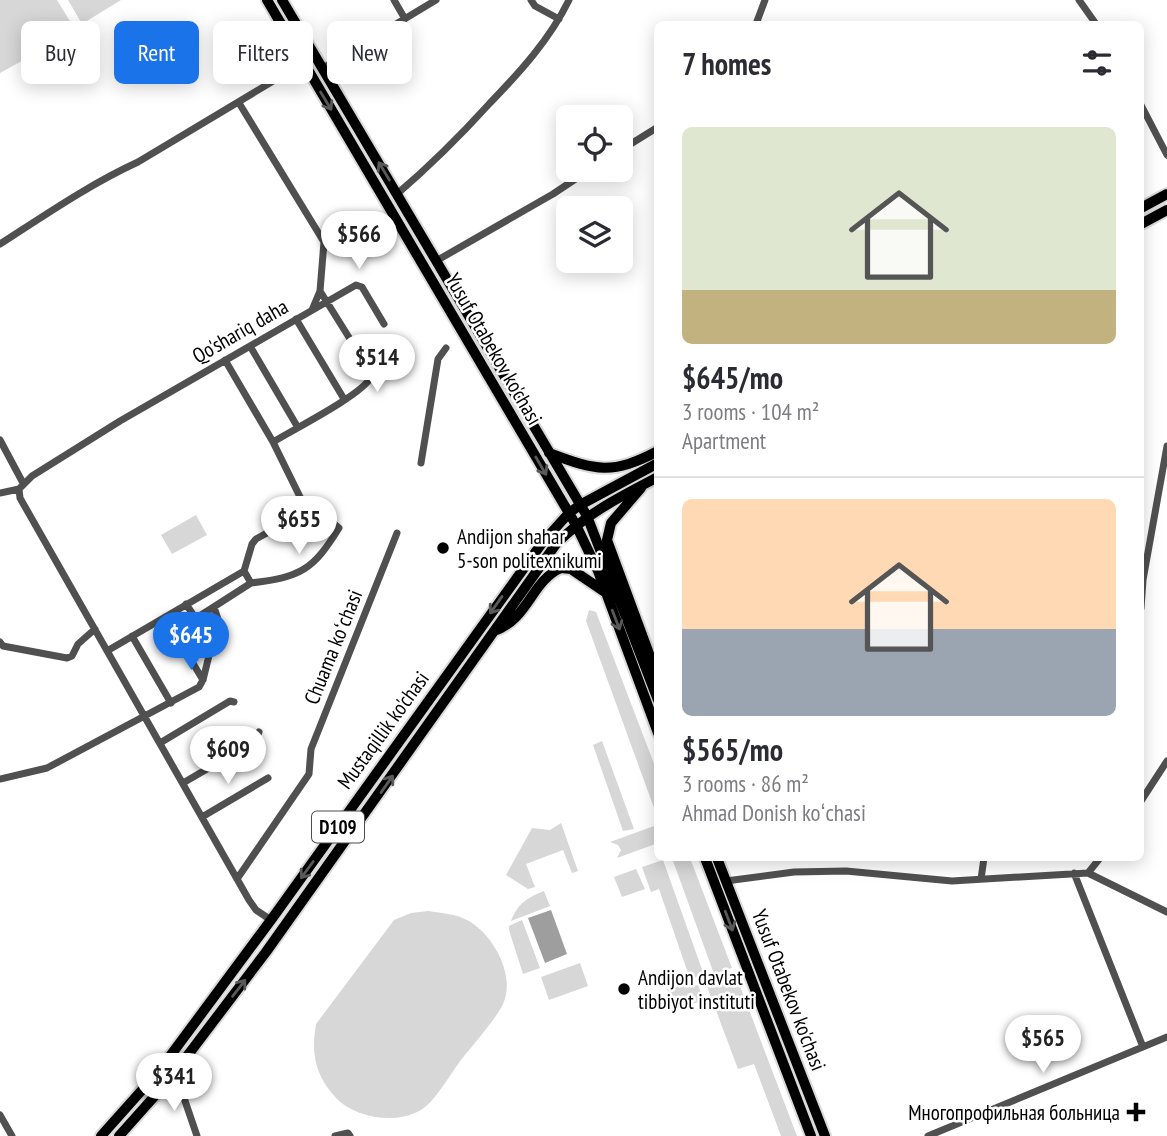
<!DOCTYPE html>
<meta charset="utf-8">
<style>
:root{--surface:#fff;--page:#f2f2f3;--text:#2b2b33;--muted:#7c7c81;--line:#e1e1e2;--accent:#1a73e8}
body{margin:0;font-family:"PT Sans Narrow",sans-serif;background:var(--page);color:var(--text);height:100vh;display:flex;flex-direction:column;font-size:26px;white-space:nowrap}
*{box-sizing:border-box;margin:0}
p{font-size:23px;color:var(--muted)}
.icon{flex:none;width:38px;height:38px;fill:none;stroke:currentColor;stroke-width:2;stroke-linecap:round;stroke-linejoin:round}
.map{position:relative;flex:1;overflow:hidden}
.drawer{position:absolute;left:654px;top:21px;width:490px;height:840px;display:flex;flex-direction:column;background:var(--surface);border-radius:10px;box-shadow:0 4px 18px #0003}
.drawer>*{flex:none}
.hud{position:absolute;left:21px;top:21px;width:528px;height:63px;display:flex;gap:14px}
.tools{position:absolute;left:556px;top:105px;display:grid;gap:14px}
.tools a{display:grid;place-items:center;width:77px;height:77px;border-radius:10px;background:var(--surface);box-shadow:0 4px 18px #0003;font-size:35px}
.price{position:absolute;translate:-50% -60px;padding:0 16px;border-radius:24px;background:#fff;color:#222;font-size:23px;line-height:46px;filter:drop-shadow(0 2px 4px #0008)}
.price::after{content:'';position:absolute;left:50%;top:42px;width:21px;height:16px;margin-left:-10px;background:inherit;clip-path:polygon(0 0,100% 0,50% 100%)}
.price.selected{background:var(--accent);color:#fff}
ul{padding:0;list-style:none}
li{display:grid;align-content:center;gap:14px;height:371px;padding:0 28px}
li+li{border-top:2px solid var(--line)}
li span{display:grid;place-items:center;height:217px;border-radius:10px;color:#555}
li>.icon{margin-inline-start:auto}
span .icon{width:126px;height:126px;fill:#fffc;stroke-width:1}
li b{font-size:30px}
h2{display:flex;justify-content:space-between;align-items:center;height:84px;padding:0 28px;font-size:30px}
.tag{padding:0 24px;border-radius:10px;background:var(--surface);box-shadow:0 4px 18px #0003;font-size:24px;line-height:63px}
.tag.selected{background:var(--accent);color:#fff}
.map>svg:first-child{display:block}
</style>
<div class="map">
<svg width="1167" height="1136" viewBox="0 0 1167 1136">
<rect width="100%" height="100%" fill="#fff"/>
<path fill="#d7d7d7" d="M 0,0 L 57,0 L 76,31 L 0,73 Z
M 68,0 L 121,0 L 82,24 Z
M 196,515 L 207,535 L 172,554 L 161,535 Z
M 589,610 L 596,612 L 658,774 L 658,819 L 586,621 Z
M 602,741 L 634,829 L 623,831 L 593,745 Z
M 561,823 L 578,871 L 572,873 L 563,850 L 526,864 L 535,887 L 528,889 L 506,875 L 532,828 L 550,830 Z
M 654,826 L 658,843 L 617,858 L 621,850 L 618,845 L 610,842 Z
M 672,858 L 690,858 L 732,968 L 714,974 Z
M 663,860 L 704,975 L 690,979 L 659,889 L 651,892 L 642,867 Z
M 636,869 L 645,889 L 622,897 L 614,877 Z
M 544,891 L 550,906 L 511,921 C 518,903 527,898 544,891 Z
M 428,911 C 442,913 457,914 469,921 C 494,936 516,976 503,1004 C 496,1019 472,1046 461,1060 C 452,1072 436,1099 425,1107 C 401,1126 356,1119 336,1098 C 315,1075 311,1054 316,1024 L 394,920 L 411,913 Z
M 522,920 L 540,968 L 523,974 L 509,930 L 509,926 Z
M 580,963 L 588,986 L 549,1000 L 541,977 Z
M 735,973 L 797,1136 L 781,1136 L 754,1064 L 738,1069 L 706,984 Z
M 698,985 L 704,1000 L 675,1010 L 667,989 L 675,987 Z"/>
<path fill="#9e9e9e" d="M 551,910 L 567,954 L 545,963 L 528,918 Z"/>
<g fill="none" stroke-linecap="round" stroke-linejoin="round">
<defs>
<path id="primary" d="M 267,0 L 576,525 L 598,571 L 658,733
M 282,0 L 587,516 L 658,700
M 1141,208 L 1167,194
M 1141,224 L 1167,210
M 549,453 C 597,471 612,475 658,451
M 641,488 L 611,523 L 607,540 L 658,678
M 494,631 C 529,619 531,581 561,568 L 571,569 L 605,592
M 705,858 L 811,1136
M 717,858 L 825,1136
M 101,1136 L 159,1071 L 271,920 L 542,543 L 569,513 L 580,505 L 658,463
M 119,1136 L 169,1080 L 266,952 L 556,544 C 587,513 620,497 658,477"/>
</defs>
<use href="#primary" stroke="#dbdbdb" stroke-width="14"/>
<path stroke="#505050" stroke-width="7" d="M 394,0 L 405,19
M 531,0 L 535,6 L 559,19
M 1079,0 L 1096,24
M 756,24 L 765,0
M 323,68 L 436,0
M 239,103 L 324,242 L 320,291 L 312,310
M 1141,105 L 1167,155
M 621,150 L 658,127
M 397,194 C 431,165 460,136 490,103 C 520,72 550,39 569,0
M 0,244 C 45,215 90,184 138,162 L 315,56
M 436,261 L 553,194 L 589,170
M 296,319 L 344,399
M 250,346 L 297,426
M 0,440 L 23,483
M 273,442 C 294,429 362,395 371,377 L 370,371 L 320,291
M 421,463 L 438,359 L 446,348
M 0,493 L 19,489
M 251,583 C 301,577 313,570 339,528 L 316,509 L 306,509
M 186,604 L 194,616 L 198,617 L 251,583 L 244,571
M 1141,608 L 1143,580 L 1167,446
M 165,617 L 203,680
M 132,636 L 171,703
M 0,642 L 3,646 L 67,658 L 72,656 L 78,644 L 95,629
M 107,651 L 244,571 L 252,544 L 256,539 L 303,513 L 306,509 L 273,442 L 225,360
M 160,743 L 230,701 L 234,702
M 0,779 L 47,768 L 199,687 L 203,680 L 218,619 L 214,607
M 183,783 L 255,741 L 259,732
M 1141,801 L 1167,761
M 202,817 L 268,778
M 1074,873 L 1143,1047
M 1088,873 L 1100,858
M 237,879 L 309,774 L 311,749 L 397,533
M 981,879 L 984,858
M 726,881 L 794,872 L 846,871 L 952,881 L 1088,873 L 1167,912
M 271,920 L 256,910 L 249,900 L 20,498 L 19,489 L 32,476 L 120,421 L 356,285 L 362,287 L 384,324
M 169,1080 L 184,1098 L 197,1136
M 0,1115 L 12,1136
M 335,1136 L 348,1133 L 350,1136
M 928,1136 L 1167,1037"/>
<use href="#primary" stroke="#000" stroke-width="10"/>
</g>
<defs><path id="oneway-shaft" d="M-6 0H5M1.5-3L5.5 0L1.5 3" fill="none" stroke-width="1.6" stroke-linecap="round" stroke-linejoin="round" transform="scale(1.75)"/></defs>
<g stroke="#595959">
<use href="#oneway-shaft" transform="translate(326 101) rotate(59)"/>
<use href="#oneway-shaft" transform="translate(384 171) rotate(-121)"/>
<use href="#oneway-shaft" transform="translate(541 466) rotate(60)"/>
<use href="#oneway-shaft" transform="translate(496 605) rotate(125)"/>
<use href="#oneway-shaft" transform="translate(616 620) rotate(69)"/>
<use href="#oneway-shaft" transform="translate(387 784) rotate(-55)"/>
<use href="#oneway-shaft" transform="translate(307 870) rotate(126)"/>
<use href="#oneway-shaft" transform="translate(729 921) rotate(69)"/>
<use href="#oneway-shaft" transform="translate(239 988) rotate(-52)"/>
</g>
<g fill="#000" stroke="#fff" stroke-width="2.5">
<circle cx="443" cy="548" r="7"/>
<circle cx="624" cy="989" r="7"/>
<path d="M1132.5 1101.5h7v7h7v7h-7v7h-7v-7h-7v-7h7z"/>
</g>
<g text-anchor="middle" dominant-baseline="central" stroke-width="5" stroke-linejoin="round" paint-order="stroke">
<rect fill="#fff" stroke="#4c4c4c" stroke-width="2" x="312" y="811.5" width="52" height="31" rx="5"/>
<g font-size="19" font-weight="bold" fill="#000">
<text x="338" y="827">D109</text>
</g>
<g font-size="21" fill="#000" stroke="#fff">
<text transform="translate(240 331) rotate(-30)">Qo'shariq daha</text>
<text transform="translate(494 349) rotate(60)">Yusuf Otabekov ko'chasi</text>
<text transform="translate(333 647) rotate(-68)">Chuama koʻchasi</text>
<text transform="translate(383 730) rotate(-54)">Mustaqillik ko'chasi</text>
<text transform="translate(789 990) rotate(69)">Yusuf Otabekov ko'chasi</text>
</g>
<g font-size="21" fill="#000" stroke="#fff" text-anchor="start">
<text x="457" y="536">Andijon shahar<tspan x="457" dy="24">5-son politexnikumi</tspan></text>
<text x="638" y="977">Andijon davlat<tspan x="638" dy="24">tibbiyot instituti</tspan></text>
<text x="1120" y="1112" text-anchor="end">Многопрофильная больница</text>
</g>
</g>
</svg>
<div class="tools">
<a><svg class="icon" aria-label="locate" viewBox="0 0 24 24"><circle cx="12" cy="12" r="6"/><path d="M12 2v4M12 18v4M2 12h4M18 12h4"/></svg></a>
<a><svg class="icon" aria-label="layers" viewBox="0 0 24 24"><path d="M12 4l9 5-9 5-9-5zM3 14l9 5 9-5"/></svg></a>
</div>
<b class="price" style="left:359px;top:271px">$566</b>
<b class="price" style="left:377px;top:394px">$514</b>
<b class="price" style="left:299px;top:556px">$655</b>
<b class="price selected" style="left:191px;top:672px">$645</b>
<b class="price" style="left:228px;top:786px">$609</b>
<b class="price" style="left:1043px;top:1075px">$565</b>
<b class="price" style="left:174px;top:1113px">$341</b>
<div class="hud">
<a class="tag">Buy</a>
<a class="tag selected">Rent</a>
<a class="tag">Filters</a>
<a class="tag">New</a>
</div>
<section class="drawer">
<h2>7 homes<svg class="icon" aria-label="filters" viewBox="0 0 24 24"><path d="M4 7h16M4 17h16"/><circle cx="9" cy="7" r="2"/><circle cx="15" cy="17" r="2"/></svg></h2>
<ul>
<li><span style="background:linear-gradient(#dfe7d0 75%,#c2b280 0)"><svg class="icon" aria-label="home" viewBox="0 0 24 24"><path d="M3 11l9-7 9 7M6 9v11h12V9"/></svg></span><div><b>$645/mo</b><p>3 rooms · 104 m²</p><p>Apartment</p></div></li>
<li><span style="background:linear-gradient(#ffd9b3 60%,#9aa5b1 0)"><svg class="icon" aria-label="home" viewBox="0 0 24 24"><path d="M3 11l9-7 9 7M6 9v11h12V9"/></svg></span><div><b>$565/mo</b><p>3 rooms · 86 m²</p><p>Ahmad Donish koʻchasi</p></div></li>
</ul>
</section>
</div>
